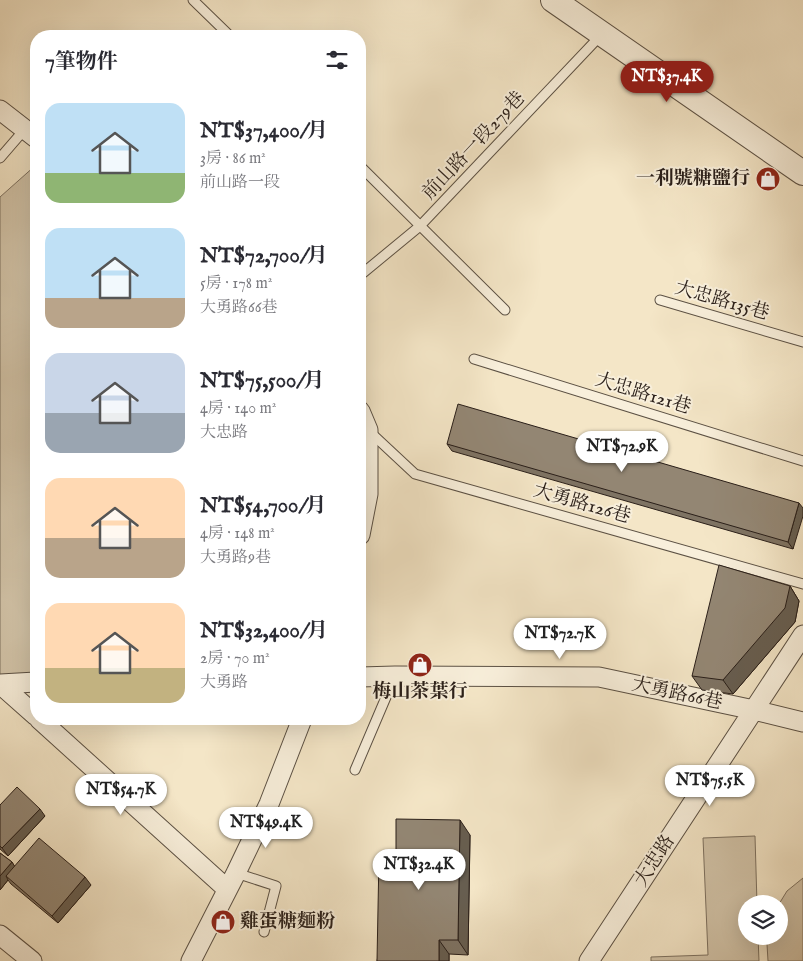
<!DOCTYPE html>
<html lang="zh-TW">
<meta charset="utf-8">
<style>
:root{--surface:#fff;--page:#f7f7f7;--text:#2b2b33;--muted:#7c7c81;--accent:#8f2418}
body{margin:0;font-family:"IM FELL English","Noto Serif TC",serif;background:var(--page);color:var(--text);height:100vh;display:flex;flex-direction:column;font-size:19px;white-space:nowrap}
*{box-sizing:border-box;margin:0}
p{font-size:16px;color:var(--muted)}
.icon{flex:none;width:28px;height:28px;fill:none;stroke:currentColor;stroke-width:2;stroke-linecap:round;stroke-linejoin:round}
.map{position:relative;flex:1;overflow:hidden}
.side{position:absolute;left:30px;top:30px;width:336px;height:695px;display:flex;flex-direction:column;background:var(--surface);border-radius:20px;box-shadow:0 5px 20px #0002}
.side>*{flex:none}
.controls{position:absolute;left:738px;top:895px;display:grid;gap:10px}
.controls a{display:grid;place-items:center;width:50px;height:50px;border-radius:50%;background:var(--surface);box-shadow:0 5px 20px #0002;font-size:25px}
.price{position:absolute;translate:-50% -42px;padding:0 11px;border-radius:18px;background:#fff;color:#222;font-size:16px;line-height:32px;filter:drop-shadow(0 1px 2px #0008)}
.price::after{content:'';position:absolute;left:50%;top:30px;width:15px;height:11px;margin-left:-8px;background:inherit;clip-path:polygon(0 0,100% 0,50% 100%)}
.price.active{background:var(--accent);color:#fff}
ul{padding:0;list-style:none}
li{display:flex;align-items:center;gap:15px;height:125px;padding:0 15px}
li span{display:grid;place-items:center;flex:none;width:140px;height:100px;border-radius:15px;color:#555}
li>.icon{margin-inline-start:auto}
span .icon{width:60px;height:60px;fill:#fffc;stroke-width:1}
li b{font-size:21px}
h2{display:flex;justify-content:space-between;align-items:center;height:60px;padding:0 15px;font-size:21px}
.map>svg:first-child{display:block}
</style>
<div class="map">
<svg width="803" height="961" viewBox="0 0 803 961">
<rect width="100%" height="100%" fill="#f4e6c7"/>
<filter id="stains"><feTurbulence type="fractalNoise" baseFrequency=".004" numOctaves="4"/><feColorMatrix values="0 0 0 0 .2 0 0 0 0 .09 0 0 0 0 .02 0 0 0 .5 -.17"/></filter>
<radialGradient id="worn" r=".72"><stop offset=".6" stop-color="#630" stop-opacity="0"/><stop offset="1" stop-color="#630" stop-opacity=".3"/></radialGradient>
<path fill="#d2c4a9" stroke="#7e7261" d="M 36,165 L 36,680 L 0,680 L 0,197 Z
M 755,836 L 757,904 L 746,904 L 746,936 L 758,936 L 759,961 L 651,961 L 651,957 L 708,955 L 703,838 Z
M 803,878 L 803,961 L 768,961 L 767,944 L 768,936 L 779,936 L 779,904 L 787,891 Z"/>
<g fill="none" stroke-linecap="round" stroke-linejoin="round">
<defs>
<path id="service" d="M 193,0 L 230,36
M 0,158 L 25,129
M 360,166 L 505,310
M 363,273 L 420,226 L 602,34
M 660,300 L 803,342
M 474,359 L 803,461
M 370,432 L 415,474 L 803,584
M 355,770 L 395,676
M 236,873 L 276,886 L 264,932"/>
<path id="minor" d="M 0,110 L 36,138
M 360,411 L 368,430 L 368,494 L 360,535
M 360,677 L 395,676 L 599,677 L 754,710 L 803,722
M 0,684 L 36,716
M 0,684 L 36,682
M 39,719 L 227,889
M 0,935 L 32,961
M 191,961 L 236,873 L 269,804 L 302,719
M 589,961 L 803,635"/>
<path id="tertiary" d="M 553,0 L 803,173"/>
</defs>
<use href="#service" stroke="#5c5144" stroke-width="11"/>
<use href="#minor" stroke="#5c5144" stroke-width="21"/>
<use href="#tertiary" stroke="#5c5144" stroke-width="26"/>
<use href="#service" stroke="#f8efdb" stroke-width="9"/>
<use href="#minor" stroke="#f8efdb" stroke-width="19"/>
<use href="#tertiary" stroke="#f8efdb" stroke-width="24"/>
</g>
<path fill="#7e7363" stroke="#2a1f19" d="M 447,444 L 799,503 L 793,549 L 452,451 Z
M 790,586 L 799,601 L 795,622 L 733,694 L 702,690 L 692,676 Z
M 0,805 L 45,816 L 8,856 L 0,849 Z
M 470,835 L 468,955 L 449,954 L 449,961 L 377,961 L 396,857 Z
M 0,853 L 12,862 L 14,866 L 91,885 L 58,923 L 11,884 L 8,880 L 0,890 Z"/>
<path fill="#675e50" stroke="#2a1f19" d="M 799,503 L 803,508 L 803,516 L 793,549 L 788,542 Z
M 790,586 L 799,601 L 795,622 L 733,694 L 723,680 Z
M 40,809 L 45,816 L 8,856 L 2,848 Z
M 460,820 L 470,835 L 468,955 L 458,940 Z
M 12,862 L 17,870 L 6,876 L 8,880 L 0,890 L 0,876 Z
M 85,877 L 91,885 L 58,923 L 52,916 Z
M 439,940 L 449,954 L 449,961 L 439,961 Z"/>
<path fill="#938673" stroke="#2a1f19" d="M 458,404 L 799,503 L 788,542 L 447,444 Z
M 719,565 L 790,586 L 785,608 L 723,680 L 692,676 Z
M 17,787 L 40,809 L 2,848 L 0,846 L 0,805 Z
M 396,819 L 460,820 L 458,940 L 439,940 L 439,961 L 377,961 L 379,856 L 396,857 Z
M 39,838 L 85,877 L 52,916 L 6,876 Z
M 0,853 L 12,862 L 0,876 Z"/>
<defs>
<symbol id="shop-disc" viewBox="-11 -11 22 22"><circle r="9.5" fill="#8f2418" stroke="#f8efdb"/><path d="M-5-2.5h2.3a2.7 3.5 0 0 1 5.4 0H5L5.5 6h-11ZM-1.5-2.5h3a1.5 2.3 0 0 0-3 0Z" fill="#fff"/></symbol>
</defs>
<g fill-rule="evenodd">
<use href="#shop-disc" x="754" y="165" width="28" height="28"/>
<use href="#shop-disc" x="406" y="651" width="28" height="28"/>
<use href="#shop-disc" x="209" y="908" width="28" height="28"/>
</g>
<g text-anchor="middle" dominant-baseline="central" stroke-width="4" stroke-linejoin="round" paint-order="stroke">
<g font-size="19" fill="#2a1f19" stroke="#f8efdb">
<text transform="translate(474 146) rotate(-47)">前山路一段279巷</text>
<text transform="translate(722 301) rotate(16)">大忠路135巷</text>
<text transform="translate(643 394) rotate(17)">大忠路121巷</text>
<text transform="translate(582 504) rotate(16)">大勇路126巷</text>
<text transform="translate(677 694) rotate(12)">大勇路66巷</text>
<text transform="translate(655 861) rotate(-57)">大忠路</text>
</g>
<g font-size="19" font-weight="bold" fill="#2a1f19" stroke="#f8efdb" text-anchor="end">
<text x="750" y="179">一利號糖鹽行</text>
<text x="420" y="692" text-anchor="middle">梅山茶葉行</text>
<text x="240" y="922" text-anchor="start">雞蛋糖麵粉</text>
</g>
</g>
<rect width="100%" height="100%" filter="url(#stains)"/>
<rect width="100%" height="100%" fill="url(#worn)"/>
</svg>
<div class="controls">
<a><svg class="icon" aria-label="layers" viewBox="0 0 24 24"><path d="M12 4l9 5-9 5-9-5zM3 14l9 5 9-5"/></svg></a>
</div>
<b class="price active" style="left:667px;top:103px">NT$37.4K</b>
<b class="price" style="left:622px;top:473px">NT$72.9K</b>
<b class="price" style="left:560px;top:660px">NT$72.7K</b>
<b class="price" style="left:710px;top:807px">NT$75.5K</b>
<b class="price" style="left:121px;top:816px">NT$54.7K</b>
<b class="price" style="left:266px;top:849px">NT$49.4K</b>
<b class="price" style="left:419px;top:891px">NT$32.4K</b>
<section class="side">
<h2>7筆物件<svg class="icon" aria-label="filters" viewBox="0 0 24 24"><path d="M4 7h16M4 17h16"/><circle cx="9" cy="7" r="2"/><circle cx="15" cy="17" r="2"/></svg></h2>
<ul>
<li><span style="background:linear-gradient(#bfe0f5 70%,#8fb573 0)"><svg class="icon" aria-label="home" viewBox="0 0 24 24"><path d="M3 11l9-7 9 7M6 9v11h12V9"/></svg></span><div><b>NT$37,400/月</b><p>3房 · 86 m²</p><p>前山路一段</p></div></li>
<li><span style="background:linear-gradient(#bfe0f5 70%,#b9a48a 0)"><svg class="icon" aria-label="home" viewBox="0 0 24 24"><path d="M3 11l9-7 9 7M6 9v11h12V9"/></svg></span><div><b>NT$72,700/月</b><p>5房 · 178 m²</p><p>大勇路66巷</p></div></li>
<li><span style="background:linear-gradient(#c9d6e8 60%,#9aa5b1 0)"><svg class="icon" aria-label="home" viewBox="0 0 24 24"><path d="M3 11l9-7 9 7M6 9v11h12V9"/></svg></span><div><b>NT$75,500/月</b><p>4房 · 140 m²</p><p>大忠路</p></div></li>
<li><span style="background:linear-gradient(#ffd9b3 60%,#b9a48a 0)"><svg class="icon" aria-label="home" viewBox="0 0 24 24"><path d="M3 11l9-7 9 7M6 9v11h12V9"/></svg></span><div><b>NT$54,700/月</b><p>4房 · 148 m²</p><p>大勇路9巷</p></div></li>
<li><span style="background:linear-gradient(#ffd9b3 65%,#c2b280 0)"><svg class="icon" aria-label="home" viewBox="0 0 24 24"><path d="M3 11l9-7 9 7M6 9v11h12V9"/></svg></span><div><b>NT$32,400/月</b><p>2房 · 70 m²</p><p>大勇路</p></div></li>
</ul>
</section>
</div>
